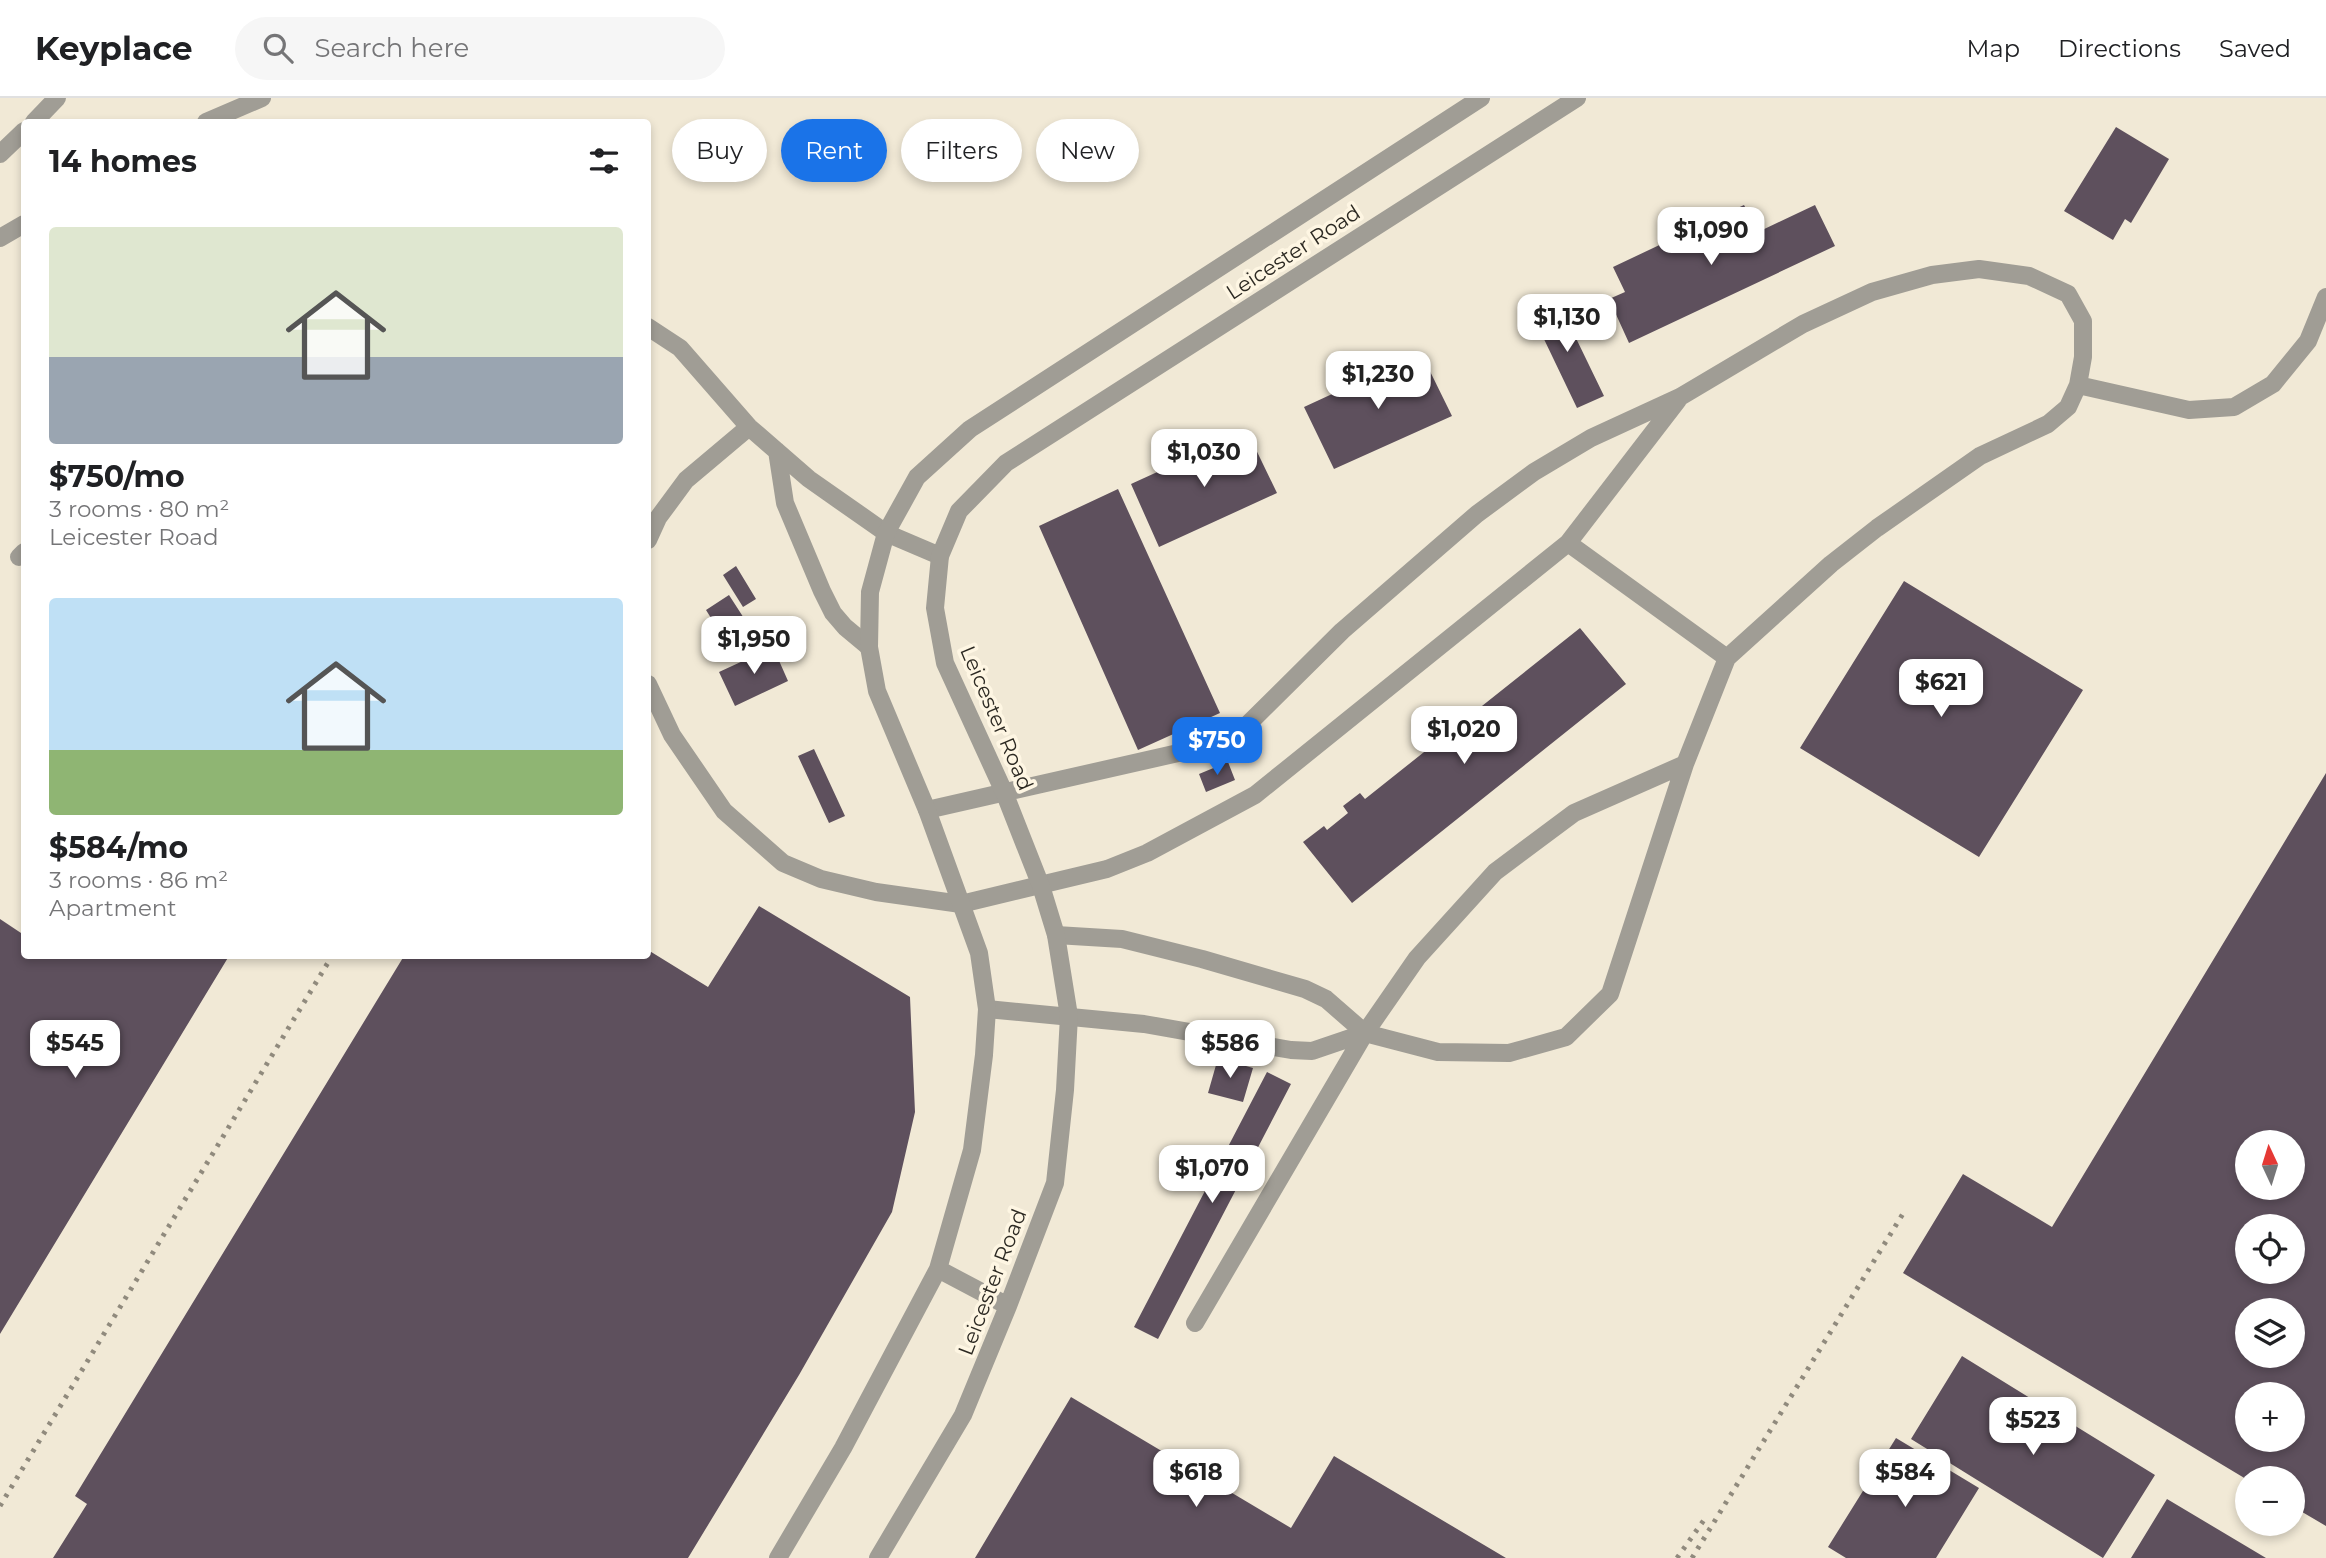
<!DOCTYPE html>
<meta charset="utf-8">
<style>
:root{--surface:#fff;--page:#f6f6f6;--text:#202124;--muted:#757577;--line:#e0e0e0;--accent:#1a73e8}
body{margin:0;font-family:Montserrat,sans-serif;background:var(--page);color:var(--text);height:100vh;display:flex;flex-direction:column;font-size:26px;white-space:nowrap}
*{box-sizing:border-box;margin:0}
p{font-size:23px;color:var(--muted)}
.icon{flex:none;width:38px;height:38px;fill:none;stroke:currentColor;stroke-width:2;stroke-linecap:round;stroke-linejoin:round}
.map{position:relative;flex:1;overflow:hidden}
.panel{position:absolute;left:21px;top:21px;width:630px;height:840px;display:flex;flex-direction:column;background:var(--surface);border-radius:7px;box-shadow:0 4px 10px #0003}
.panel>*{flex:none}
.hud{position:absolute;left:672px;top:21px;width:665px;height:63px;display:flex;gap:14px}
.needle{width:46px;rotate:356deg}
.fabs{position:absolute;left:2235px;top:1032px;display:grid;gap:14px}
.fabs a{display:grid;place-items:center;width:70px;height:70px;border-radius:50%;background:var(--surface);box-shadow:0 4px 10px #0003;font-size:35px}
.price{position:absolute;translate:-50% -60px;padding:0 16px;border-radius:14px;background:#fff;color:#222;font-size:23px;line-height:46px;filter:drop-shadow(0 2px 4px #0008)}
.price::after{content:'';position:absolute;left:50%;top:42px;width:21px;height:16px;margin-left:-10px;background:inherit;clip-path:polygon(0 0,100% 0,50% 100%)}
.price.active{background:var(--accent);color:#fff}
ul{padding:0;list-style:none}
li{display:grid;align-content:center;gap:14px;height:371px;padding:0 28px}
li span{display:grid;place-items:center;height:217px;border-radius:7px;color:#555}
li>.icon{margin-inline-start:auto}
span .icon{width:126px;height:126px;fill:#fffc;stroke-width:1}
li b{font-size:30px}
h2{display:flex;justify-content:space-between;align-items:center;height:84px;padding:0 28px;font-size:30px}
.chip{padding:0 24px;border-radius:32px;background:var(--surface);box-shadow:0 4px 10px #0003;font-size:24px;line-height:63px}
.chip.active{background:var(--accent);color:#fff}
header{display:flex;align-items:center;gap:42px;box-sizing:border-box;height:98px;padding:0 35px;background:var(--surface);border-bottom:2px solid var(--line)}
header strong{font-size:33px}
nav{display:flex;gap:38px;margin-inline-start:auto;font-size:24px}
.search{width:490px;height:63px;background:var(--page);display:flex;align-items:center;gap:18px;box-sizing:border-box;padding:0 24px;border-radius:38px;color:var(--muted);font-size:26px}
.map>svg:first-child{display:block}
</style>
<header>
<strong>Keyplace</strong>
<div class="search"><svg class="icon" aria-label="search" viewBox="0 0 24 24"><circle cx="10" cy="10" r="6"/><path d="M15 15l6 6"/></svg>Search here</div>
<nav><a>Map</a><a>Directions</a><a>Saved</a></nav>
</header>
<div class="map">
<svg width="2326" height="1460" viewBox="0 0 2326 1460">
<rect width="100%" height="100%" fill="#f1e9d6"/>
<path fill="#5e505d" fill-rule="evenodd" d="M 2116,29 L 2169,61 L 2131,125 L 2125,121 L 2113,142 L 2064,113 Z
M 1744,107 L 1758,134 L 1815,107 L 1835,148 L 1629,245 L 1609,201 L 1625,194 L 1613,169 Z
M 1557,201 L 1604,298 L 1577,310 L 1531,214 Z
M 1421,255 L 1452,318 L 1334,371 L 1304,309 Z
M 1247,333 L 1277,395 L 1159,449 L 1131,386 Z
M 1118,391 L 1220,615 L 1138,652 L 1039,428 Z
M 736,468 L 756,501 L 743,509 L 723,477 Z
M 1904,483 L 2083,592 L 1979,759 L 1800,650 Z
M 729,497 L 749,528 L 726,544 L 706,512 Z
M 1580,530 L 1626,586 L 1352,805 L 1303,744 L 1324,728 L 1327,732 L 1348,715 L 1343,708 L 1360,695 L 1365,701 Z
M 773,549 L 788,583 L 735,608 L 719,574 Z
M 814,651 L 845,718 L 829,725 L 798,658 Z
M 1228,664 L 1235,682 L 1206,694 L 1199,676 Z
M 2326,675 L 2326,1428 L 2292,1408 L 2292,1381 L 2246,1381 L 1903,1175 L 1963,1076 L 2052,1129 ZM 2247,1045 L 2292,1045 L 2292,1090 L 2247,1090 ZM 2247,1129 L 2292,1129 L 2292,1174 L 2247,1174 ZM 2247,1213 L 2292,1213 L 2292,1258 L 2247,1258 ZM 2247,1297 L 2292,1297 L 2292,1342 L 2247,1342 Z
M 759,808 L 910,899 L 915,1014 L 892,1114 L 799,1277 L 688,1460 L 53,1460 L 87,1406 L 75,1398 L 404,858 L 648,858 L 648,852 L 708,889 Z
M 0,821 L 24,837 L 24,858 L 229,858 L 0,1236 Z
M 1218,960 L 1253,970 L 1243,1004 L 1208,995 Z
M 1267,974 L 1291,986 L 1158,1241 L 1134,1229 Z
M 1962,1258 L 2155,1377 L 2103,1460 L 1911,1341 Z
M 1071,1299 L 1291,1430 L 1334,1358 L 1506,1460 L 975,1460 Z
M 1896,1340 L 1979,1390 L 1936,1460 L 1846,1460 L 1828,1449 Z
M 2167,1401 L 2266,1460 L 2131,1460 Z"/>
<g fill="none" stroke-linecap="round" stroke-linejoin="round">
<path stroke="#a09d95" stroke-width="18" d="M 648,229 L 680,250 L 749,329 L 809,381 L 886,435 L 940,458
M 2078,287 L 2189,312 L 2234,309 L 2273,286 L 2308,243 L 2326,199
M 777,353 L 785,405 L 822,493 L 833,515 L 845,529 L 869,549
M 648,442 L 658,420 L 686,382 L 749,329
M 1568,445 L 1727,560
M 19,459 L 24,454
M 648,586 L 672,637 L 724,713 L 783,765 L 821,781 L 876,794 L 961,806 L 1107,771 L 1147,755 L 1255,697 L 1568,445 L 1678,302
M 927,712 L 1231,643 L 1342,533 L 1477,416 L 1534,374 L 1591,340 L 1680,299 L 1803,226 L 1872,194 L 1932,177 L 1979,171 L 2029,178 L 2068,196 L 2083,223 L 2083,259 L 2078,287 L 2068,309 L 2048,326 L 1980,358 L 1877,430 L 1831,466 L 1727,560 L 1685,666 L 1610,896 L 1566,939 L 1509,955 L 1438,954 L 1365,935 L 1326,901 L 1305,891 L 1202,861 L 1122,841 L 1056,837
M 987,911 L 1144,926 L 1291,952 L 1312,953 L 1365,935
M 1195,1225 L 1365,935 L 1417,860 L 1495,774 L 1574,715 L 1685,666"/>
<path stroke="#a09d95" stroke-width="18" d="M 34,24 L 57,0
M 206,24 L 262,0
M 0,56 L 24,33
M 0,140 L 24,126
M 938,1171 L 1008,1208
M 778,1460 L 843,1350 L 938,1171 L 972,1052 L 984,957 L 987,911 L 979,855 L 927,712 L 877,593 L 869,549 L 870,494 L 886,435 L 917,379 L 970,331 L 1481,0
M 878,1460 L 963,1317 L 1008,1208 L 1055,1085 L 1065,992 L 1069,918 L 1056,837 L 1041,788 L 1004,694 L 945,565 L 935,510 L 940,458 L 959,413 L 1006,365 L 1577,0"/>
<path stroke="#908a7d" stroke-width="5" stroke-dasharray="3.5 7" stroke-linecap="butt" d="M 0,1408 L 332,858
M 1677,1460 L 1704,1422
M 1692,1460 L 1904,1114"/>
</g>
<g text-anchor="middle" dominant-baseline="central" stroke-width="7" stroke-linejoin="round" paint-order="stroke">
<g font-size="21" fill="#2c2922" stroke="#fef6e3">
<text transform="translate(1293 154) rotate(-33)">Leicester Road</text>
<text transform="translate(997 620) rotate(67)">Leicester Road</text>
<text transform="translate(992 1184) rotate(-69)">Leicester Road</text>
</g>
</g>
</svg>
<div class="fabs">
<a><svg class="needle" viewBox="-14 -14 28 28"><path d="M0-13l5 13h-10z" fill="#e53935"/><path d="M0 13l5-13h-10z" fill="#757577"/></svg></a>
<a><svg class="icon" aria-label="locate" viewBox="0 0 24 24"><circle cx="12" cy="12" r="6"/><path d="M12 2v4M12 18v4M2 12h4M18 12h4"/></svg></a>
<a><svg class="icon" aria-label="layers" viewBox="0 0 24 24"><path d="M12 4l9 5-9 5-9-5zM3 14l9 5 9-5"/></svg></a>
<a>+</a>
<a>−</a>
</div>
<b class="price" style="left:1711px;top:169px">$1,090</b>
<b class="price" style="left:1567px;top:256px">$1,130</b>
<b class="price" style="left:1378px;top:313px">$1,230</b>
<b class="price" style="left:1204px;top:391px">$1,030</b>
<b class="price" style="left:754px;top:578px">$1,950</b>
<b class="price" style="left:1941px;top:621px">$621</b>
<b class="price" style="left:1464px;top:668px">$1,020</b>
<b class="price active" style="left:1217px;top:679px">$750</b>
<b class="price" style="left:75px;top:982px">$545</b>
<b class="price" style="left:1230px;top:982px">$586</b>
<b class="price" style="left:1212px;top:1107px">$1,070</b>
<b class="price" style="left:2033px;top:1359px">$523</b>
<b class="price" style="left:1196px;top:1411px">$618</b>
<b class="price" style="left:1905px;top:1411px">$584</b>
<div class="hud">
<a class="chip">Buy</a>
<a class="chip active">Rent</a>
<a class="chip">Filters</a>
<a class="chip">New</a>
</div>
<section class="panel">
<h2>14 homes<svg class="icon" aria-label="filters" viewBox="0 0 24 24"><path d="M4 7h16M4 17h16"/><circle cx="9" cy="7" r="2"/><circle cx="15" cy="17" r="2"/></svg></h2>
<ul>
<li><span style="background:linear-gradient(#dfe7d0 60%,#9aa5b1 0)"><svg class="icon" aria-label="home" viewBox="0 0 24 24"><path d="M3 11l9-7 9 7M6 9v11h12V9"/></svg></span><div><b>$750/mo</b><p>3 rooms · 80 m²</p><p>Leicester Road</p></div></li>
<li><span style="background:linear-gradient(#bfe0f5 70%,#8fb573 0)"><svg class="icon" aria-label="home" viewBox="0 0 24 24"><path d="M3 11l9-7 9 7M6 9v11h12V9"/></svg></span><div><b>$584/mo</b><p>3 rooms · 86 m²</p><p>Apartment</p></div></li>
</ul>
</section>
</div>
